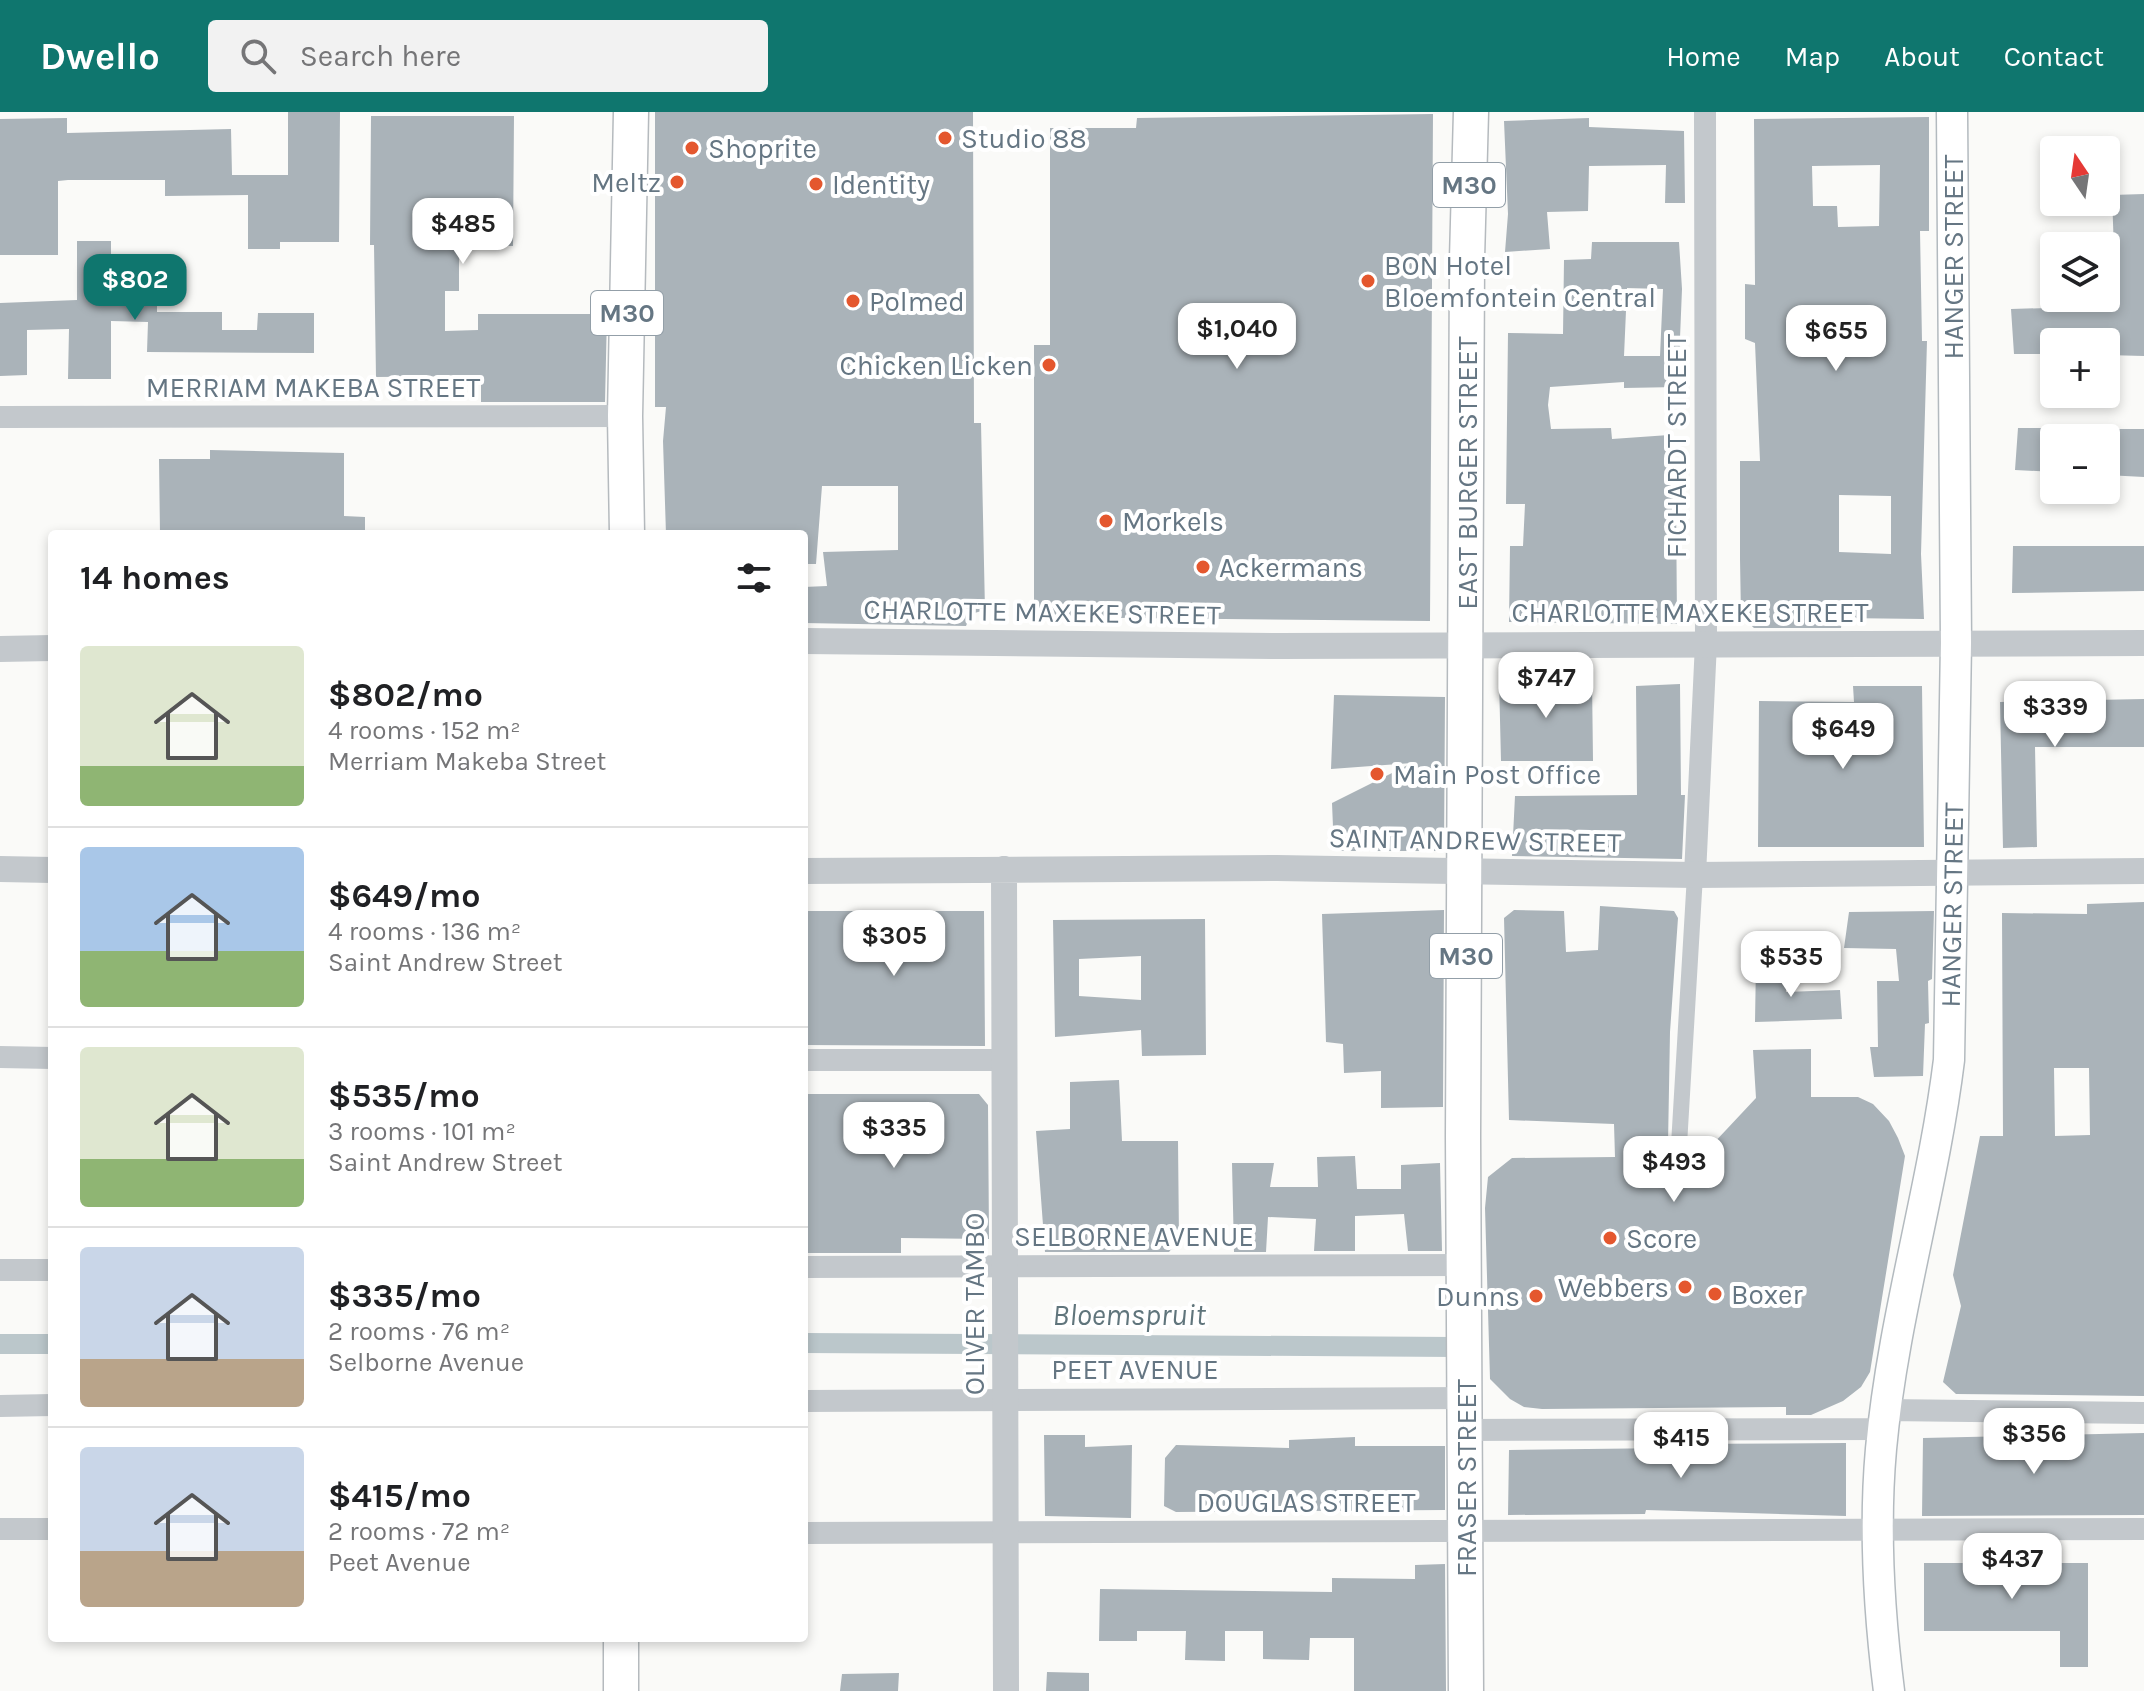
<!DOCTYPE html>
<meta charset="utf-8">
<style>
:root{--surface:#fff;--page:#f2f2f2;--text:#202124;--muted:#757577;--line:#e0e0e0;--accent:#0f766e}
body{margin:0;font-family:Karla,sans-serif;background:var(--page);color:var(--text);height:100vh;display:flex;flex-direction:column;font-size:30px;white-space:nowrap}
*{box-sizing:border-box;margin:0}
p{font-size:26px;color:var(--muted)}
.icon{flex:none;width:44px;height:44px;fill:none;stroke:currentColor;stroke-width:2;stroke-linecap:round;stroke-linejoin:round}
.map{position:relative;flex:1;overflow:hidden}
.sheet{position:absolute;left:48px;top:418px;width:760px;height:1112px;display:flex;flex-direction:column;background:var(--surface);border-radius:8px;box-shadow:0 4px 12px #0003}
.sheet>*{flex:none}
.needle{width:52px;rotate:347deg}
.fabs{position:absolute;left:2040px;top:24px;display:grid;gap:16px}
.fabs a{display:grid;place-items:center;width:80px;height:80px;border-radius:8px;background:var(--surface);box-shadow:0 4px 12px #0003;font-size:40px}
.price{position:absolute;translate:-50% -68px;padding:0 18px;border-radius:16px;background:#fff;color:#222;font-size:26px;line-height:52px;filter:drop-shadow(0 2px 4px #0008)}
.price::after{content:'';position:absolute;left:50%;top:48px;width:24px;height:18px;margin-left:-12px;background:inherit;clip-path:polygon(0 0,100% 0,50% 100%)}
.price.selected{background:var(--accent);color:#fff}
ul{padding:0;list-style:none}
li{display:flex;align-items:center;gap:24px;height:200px;padding:0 32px}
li+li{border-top:2px solid var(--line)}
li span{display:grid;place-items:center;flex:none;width:224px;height:160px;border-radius:8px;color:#555}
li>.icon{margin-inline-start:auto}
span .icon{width:96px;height:96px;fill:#fffc;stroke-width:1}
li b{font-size:34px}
h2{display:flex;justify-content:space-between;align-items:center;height:96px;padding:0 32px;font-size:34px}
header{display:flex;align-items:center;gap:48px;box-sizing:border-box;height:112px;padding:0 40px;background:var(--accent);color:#fff}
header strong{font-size:38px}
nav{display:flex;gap:44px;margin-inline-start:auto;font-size:28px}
.search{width:560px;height:72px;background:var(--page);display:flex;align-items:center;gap:20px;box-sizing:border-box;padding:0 28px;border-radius:8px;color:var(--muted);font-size:30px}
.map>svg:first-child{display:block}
</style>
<header>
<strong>Dwello</strong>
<div class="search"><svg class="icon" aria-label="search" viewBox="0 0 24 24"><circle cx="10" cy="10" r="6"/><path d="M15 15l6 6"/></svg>Search here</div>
<nav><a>Home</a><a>Map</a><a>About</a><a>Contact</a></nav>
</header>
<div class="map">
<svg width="2144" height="1579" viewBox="0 0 2144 1579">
<rect width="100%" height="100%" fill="#fafaf8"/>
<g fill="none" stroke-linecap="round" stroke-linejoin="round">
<path stroke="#bbc7cb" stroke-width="20" d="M 804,1231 L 1454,1235
M 0,1232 L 52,1232"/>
</g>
<path fill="#aab3b9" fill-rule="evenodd" d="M 288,0 L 340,0 L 339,130 L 280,130 L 280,137 L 248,137 L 248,83 L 165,84 L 165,68 L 68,68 L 58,69 L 58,143 L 0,143 L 0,7 L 67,6 L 67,21 L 231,17 L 232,63 L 288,63 Z
M 655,0 L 973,0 L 974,311 L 981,311 L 985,498 L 971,502 L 966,514 L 804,511 L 804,475 L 827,474 L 823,440 L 898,438 L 898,374 L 822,374 L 816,452 L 804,452 L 804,422 L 666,422 L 663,329 L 666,295 L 655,295 Z
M 1433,2 L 1430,509 L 1034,505 L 1034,233 L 1050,233 L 1050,16 L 1136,16 L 1137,6 Z
M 371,4 L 514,4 L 513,134 L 459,134 L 459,179 L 445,179 L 445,219 L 478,218 L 478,202 L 607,202 L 605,290 L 481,290 L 481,264 L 376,265 L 374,133 L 370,133 Z
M 1929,5 L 1929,119 L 1920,119 L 1922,229 L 1927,229 L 1921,442 L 1924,507 L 1842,506 L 1841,516 L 1754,516 L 1741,504 L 1740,447 L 1740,349 L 1760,349 L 1755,231 L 1745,227 L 1745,172 L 1755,173 L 1754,7 ZM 1880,53 L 1879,114 L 1838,115 L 1837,94 L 1813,94 L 1812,54 ZM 1839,383 L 1891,384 L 1891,442 L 1839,440 Z
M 1589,6 L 1589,15 L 1684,19 L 1685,91 L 1665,91 L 1666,53 L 1589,54 L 1588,99 L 1547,100 L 1550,137 L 1505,140 L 1508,102 L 1504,9 Z
M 2144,82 L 2144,244 L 2106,243 L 2106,230 L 2054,230 L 2054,242 L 2014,242 L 2011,197 L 2116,194 L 2112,83 Z
M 77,129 L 111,129 L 111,164 L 157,165 L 157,200 L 222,200 L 222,218 L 257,218 L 258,201 L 314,201 L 314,241 L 147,240 L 148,210 L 111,209 L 111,267 L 68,267 L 69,217 L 27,218 L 27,263 L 0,264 L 0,191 L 77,188 Z
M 1592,130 L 1679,130 L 1682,177 L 1678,275 L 1624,276 L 1624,270 L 1550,275 L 1548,293 L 1551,317 L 1611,316 L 1612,327 L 1669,323 L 1667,351 L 1680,352 L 1676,384 L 1677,512 L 1509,510 L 1510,434 L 1523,434 L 1525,392 L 1506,392 L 1508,221 L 1563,222 L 1564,148 L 1591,147 ZM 1627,176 L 1663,177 L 1660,244 L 1624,244 Z
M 2018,316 L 2054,316 L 2054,360 L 2015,358 Z
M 2106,317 L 2144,317 L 2144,365 L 2106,363 Z
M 210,338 L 344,341 L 344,404 L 365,405 L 365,422 L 160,422 L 159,347 L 210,347 Z
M 2013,434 L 2144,434 L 2144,479 L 2012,481 Z
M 1499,567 L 1592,567 L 1593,649 L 1501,649 Z
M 1680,572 L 1681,683 L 1685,683 L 1682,747 L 1512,744 L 1515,684 L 1637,683 L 1636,574 Z
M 1853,574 L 1922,574 L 1924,735 L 1758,735 L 1759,589 L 1854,590 Z
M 1334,583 L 1445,585 L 1444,739 L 1334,739 L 1332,691 L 1412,651 L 1331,657 Z
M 2144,587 L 2144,635 L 2035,635 L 2037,735 L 2003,736 L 2000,590 Z
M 2144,790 L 2144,1284 L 1956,1282 L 1943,1270 L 1961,1194 L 1953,1163 L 1980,1024 L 2003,1024 L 2002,801 L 2087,802 L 2087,792 ZM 2054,956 L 2089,956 L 2090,1023 L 2055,1024 Z
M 1600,794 L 1674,799 L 1678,806 L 1670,920 L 1668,1032 L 1671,1047 L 1711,1034 L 1756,986 L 1753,938 L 1811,937 L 1811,985 L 1858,985 L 1873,992 L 1889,1009 L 1898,1026 L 1905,1044 L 1870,1260 L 1861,1275 L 1843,1289 L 1811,1303 L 1786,1303 L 1786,1295 L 1542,1297 L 1524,1295 L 1510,1287 L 1490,1267 L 1485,1096 L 1488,1065 L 1512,1046 L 1615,1045 L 1614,1012 L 1509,1008 L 1504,806 L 1514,798 L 1564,799 L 1566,840 L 1598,838 Z
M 1444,798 L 1443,995 L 1381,996 L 1381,959 L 1344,961 L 1343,932 L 1326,930 L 1322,802 Z
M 804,799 L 984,799 L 985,934 L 804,933 Z
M 1934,799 L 1932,867 L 1928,869 L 1929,911 L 1925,912 L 1923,964 L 1874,965 L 1870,935 L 1878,935 L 1877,869 L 1899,869 L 1896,837 L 1844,836 L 1849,800 Z
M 1205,807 L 1206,943 L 1142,944 L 1141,918 L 1055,925 L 1053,808 ZM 1141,844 L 1141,888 L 1079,884 L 1079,847 Z
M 1756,851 L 1786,851 L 1786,880 L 1840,878 L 1842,907 L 1755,910 Z
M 1119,968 L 1122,1029 L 1178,1029 L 1179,1128 L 1169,1140 L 1045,1140 L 1036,1019 L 1070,1017 L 1070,970 Z
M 804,982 L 979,982 L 988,993 L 989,1127 L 901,1126 L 901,1141 L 804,1141 Z
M 1355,1044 L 1357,1077 L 1401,1077 L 1401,1053 L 1440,1051 L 1442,1139 L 1408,1139 L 1404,1102 L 1355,1104 L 1355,1139 L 1314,1139 L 1316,1107 L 1268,1105 L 1266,1140 L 1234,1140 L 1232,1051 L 1274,1051 L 1270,1075 L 1318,1075 L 1317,1045 Z
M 2144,1321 L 2144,1403 L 1922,1404 L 1923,1326 Z
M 1044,1323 L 1085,1323 L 1085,1335 L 1132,1333 L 1131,1406 L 1045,1404 Z
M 1355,1325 L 1355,1334 L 1445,1334 L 1445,1398 L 1176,1400 L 1164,1394 L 1165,1346 L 1176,1333 L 1289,1336 L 1289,1328 Z
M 1846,1331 L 1846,1404 L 1646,1398 L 1645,1402 L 1508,1403 L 1509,1338 L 1671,1336 L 1671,1332 Z
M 1924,1451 L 2088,1451 L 2088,1555 L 2060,1555 L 2060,1519 L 1924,1519 Z
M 1445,1452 L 1446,1579 L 1354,1579 L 1354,1526 L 1310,1526 L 1309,1548 L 1263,1547 L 1263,1519 L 1225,1519 L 1225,1549 L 1185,1548 L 1186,1519 L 1137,1519 L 1137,1529 L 1099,1529 L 1100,1477 L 1332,1480 L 1332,1466 L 1415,1467 L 1415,1453 Z
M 1047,1560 L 1089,1561 L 1089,1579 L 1046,1579 Z
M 899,1561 L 898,1579 L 840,1579 L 842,1562 Z"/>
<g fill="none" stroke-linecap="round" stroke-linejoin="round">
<defs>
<path id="secondary" d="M 1889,1579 C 1879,1500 1874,1415 1881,1337 C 1893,1205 1933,1078 1949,948 L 1956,531 L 1952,0"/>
<path id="primary" d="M 627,422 L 625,304 L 631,0
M 621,1579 L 621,1526
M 1466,1579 L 1463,1024 L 1467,147 L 1471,0"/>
</defs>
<use href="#secondary" stroke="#b3babf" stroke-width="33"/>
<use href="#primary" stroke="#b5babe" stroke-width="37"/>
<path stroke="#c3c8cc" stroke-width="16" d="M 1679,1033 L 1695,763"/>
<path stroke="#c3c8cc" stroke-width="22" d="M 0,305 L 625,304
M 1695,763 L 1706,531 L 1705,0
M 0,945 L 52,946
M 804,948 L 1006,948
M 804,1155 L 1465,1153
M 0,1158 L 52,1158
M 804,1289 L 1467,1286
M 0,1294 L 52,1293
M 1886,1298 L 2144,1301
M 1466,1318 L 1884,1317
M 0,1417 L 52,1417
M 804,1421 L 2144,1417"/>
<path stroke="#c3c8cc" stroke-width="26" d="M 804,529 L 1279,534 L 2144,531
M 0,537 L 52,536
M 0,757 L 52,758
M 1004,757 L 1006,1579
M 804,759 L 1277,756 L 1695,763 L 2144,759"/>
<use href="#secondary" stroke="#fff" stroke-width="30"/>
<use href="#primary" stroke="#fff" stroke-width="34"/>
</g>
<g fill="#e4572e" stroke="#fff" stroke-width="3">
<circle cx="945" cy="26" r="8"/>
<circle cx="692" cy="36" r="8"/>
<circle cx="677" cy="70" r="8"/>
<circle cx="816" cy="72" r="8"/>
<circle cx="1368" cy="169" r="8"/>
<circle cx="853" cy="189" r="8"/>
<circle cx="1049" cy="253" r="8"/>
<circle cx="1106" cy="409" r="8"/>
<circle cx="1203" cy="455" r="8"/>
<circle cx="1377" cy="662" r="8"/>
<circle cx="1610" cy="1126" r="8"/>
<circle cx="1685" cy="1175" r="8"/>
<circle cx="1715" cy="1182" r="8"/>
<circle cx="1536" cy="1184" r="8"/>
</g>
<g text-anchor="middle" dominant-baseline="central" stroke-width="8" stroke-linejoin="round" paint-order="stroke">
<g fill="#fff" stroke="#939fa8" stroke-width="2">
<rect x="1433" y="51" width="72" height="44" rx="6"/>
<rect x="591" y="179" width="72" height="44" rx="6"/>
<rect x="1430" y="822" width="72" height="44" rx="6"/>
</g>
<g font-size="26" font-weight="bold" fill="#657683">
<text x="1469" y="73">M30</text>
<text x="627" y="201">M30</text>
<text x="1466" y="844">M30</text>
</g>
<g font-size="28" fill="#657683" stroke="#fff" text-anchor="start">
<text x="961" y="26">Studio 88</text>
<text x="708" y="36">Shoprite</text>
<text x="661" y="70" text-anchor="end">Meltz</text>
<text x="832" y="72">Identity</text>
<text x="1384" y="153">BON Hotel<tspan x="1384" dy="32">Bloemfontein Central</tspan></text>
<text x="869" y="189">Polmed</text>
<text x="1033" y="253" text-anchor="end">Chicken Licken</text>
<text x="1122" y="409">Morkels</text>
<text x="1219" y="455">Ackermans</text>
<text x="1393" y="662">Main Post Office</text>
<text x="1626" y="1126">Score</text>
<text x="1669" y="1175" text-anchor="end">Webbers</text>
<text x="1731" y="1182">Boxer</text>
<text x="1520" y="1184" text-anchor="end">Dunns</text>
</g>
<g font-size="28" fill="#657683" stroke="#fff">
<text transform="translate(1953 145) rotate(-90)">HANGER STREET</text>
<text x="313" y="275">MERRIAM MAKEBA STREET</text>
<text transform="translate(1676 334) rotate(-90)">FICHARDT STREET</text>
<text transform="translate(1467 361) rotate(-90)">EAST BURGER STREET</text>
<text transform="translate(1042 500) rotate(1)">CHARLOTTE MAXEKE STREET</text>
<text x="1690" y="500">CHARLOTTE MAXEKE STREET</text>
<text transform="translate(1475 728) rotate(1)">SAINT ANDREW STREET</text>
<text transform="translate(1952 793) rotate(-89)">HANGER STREET</text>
<text x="1134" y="1124">SELBORNE AVENUE</text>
<text transform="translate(974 1192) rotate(-90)">OLIVER TAMBO</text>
<text x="1135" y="1257">PEET AVENUE</text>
<text transform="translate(1466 1366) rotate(-90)">FRASER STREET</text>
<text x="1306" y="1390">DOUGLAS STREET</text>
</g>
<g font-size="30" font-style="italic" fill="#60757c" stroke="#fff">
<text x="1129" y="1203">Bloemspruit</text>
</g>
</g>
</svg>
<div class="fabs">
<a><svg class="needle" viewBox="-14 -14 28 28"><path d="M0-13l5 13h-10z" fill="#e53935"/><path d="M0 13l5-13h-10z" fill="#757577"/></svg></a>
<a><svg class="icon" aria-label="layers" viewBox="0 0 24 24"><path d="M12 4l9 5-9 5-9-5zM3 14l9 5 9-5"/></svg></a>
<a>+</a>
<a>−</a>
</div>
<b class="price" style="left:463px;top:154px">$485</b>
<b class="price selected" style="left:135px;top:210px">$802</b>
<b class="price" style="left:1237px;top:259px">$1,040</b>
<b class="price" style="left:1836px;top:261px">$655</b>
<b class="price" style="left:1546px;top:608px">$747</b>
<b class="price" style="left:2055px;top:637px">$339</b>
<b class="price" style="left:1843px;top:659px">$649</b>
<b class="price" style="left:894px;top:866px">$305</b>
<b class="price" style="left:1791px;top:887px">$535</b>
<b class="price" style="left:894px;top:1058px">$335</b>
<b class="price" style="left:1674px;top:1092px">$493</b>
<b class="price" style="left:2034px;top:1364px">$356</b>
<b class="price" style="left:1681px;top:1368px">$415</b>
<b class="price" style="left:2012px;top:1489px">$437</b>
<section class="sheet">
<h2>14 homes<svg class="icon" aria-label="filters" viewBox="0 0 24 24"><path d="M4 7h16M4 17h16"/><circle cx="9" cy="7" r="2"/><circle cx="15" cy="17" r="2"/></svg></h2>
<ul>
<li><span style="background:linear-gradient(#dfe7d0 75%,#8fb573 0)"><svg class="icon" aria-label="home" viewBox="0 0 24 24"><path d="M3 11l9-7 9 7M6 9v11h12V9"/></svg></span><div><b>$802/mo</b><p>4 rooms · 152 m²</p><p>Merriam Makeba Street</p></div></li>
<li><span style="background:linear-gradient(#a9c7e8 65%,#8fb573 0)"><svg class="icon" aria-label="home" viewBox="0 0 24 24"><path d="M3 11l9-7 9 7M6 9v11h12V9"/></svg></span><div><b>$649/mo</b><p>4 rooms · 136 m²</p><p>Saint Andrew Street</p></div></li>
<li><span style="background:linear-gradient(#dfe7d0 70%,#8fb573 0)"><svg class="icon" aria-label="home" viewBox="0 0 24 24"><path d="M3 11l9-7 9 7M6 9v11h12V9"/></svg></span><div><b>$535/mo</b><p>3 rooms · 101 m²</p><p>Saint Andrew Street</p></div></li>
<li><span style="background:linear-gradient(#c9d6e8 70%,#b9a48a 0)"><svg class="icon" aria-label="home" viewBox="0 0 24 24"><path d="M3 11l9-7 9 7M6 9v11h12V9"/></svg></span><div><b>$335/mo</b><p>2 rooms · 76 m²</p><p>Selborne Avenue</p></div></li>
<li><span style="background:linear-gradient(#c9d6e8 65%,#b9a48a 0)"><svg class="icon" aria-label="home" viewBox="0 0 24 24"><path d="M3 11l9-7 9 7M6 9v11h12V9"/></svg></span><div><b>$415/mo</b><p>2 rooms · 72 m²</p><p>Peet Avenue</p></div></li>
</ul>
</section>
</div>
